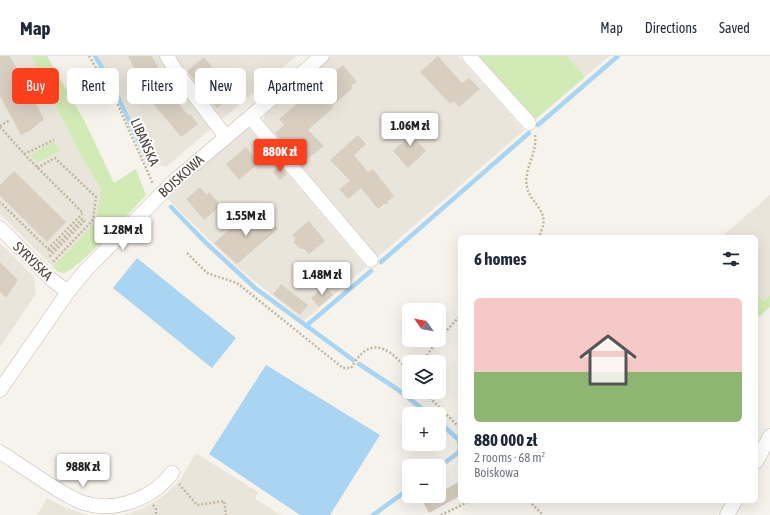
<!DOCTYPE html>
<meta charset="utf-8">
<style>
:root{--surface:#fff;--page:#f6f6f7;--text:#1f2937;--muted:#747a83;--line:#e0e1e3;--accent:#fc3f1d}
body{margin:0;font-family:"Asap Condensed",sans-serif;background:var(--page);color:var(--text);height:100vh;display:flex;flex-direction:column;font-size:15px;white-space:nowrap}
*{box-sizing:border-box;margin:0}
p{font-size:13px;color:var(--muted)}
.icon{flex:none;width:22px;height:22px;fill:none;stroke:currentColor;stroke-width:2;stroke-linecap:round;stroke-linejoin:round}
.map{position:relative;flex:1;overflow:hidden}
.drawer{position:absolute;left:458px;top:179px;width:300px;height:268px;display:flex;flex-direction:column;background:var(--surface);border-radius:6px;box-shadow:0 4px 16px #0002}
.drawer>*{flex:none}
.guide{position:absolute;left:12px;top:12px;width:380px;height:36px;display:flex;gap:8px}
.needle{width:26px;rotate:303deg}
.controls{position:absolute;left:402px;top:247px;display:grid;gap:8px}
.controls a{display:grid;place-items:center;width:44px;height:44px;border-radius:6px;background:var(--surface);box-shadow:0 4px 16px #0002;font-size:20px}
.price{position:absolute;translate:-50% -34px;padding:0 9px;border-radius:4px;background:#fff;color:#222;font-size:13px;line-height:26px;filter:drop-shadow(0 1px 2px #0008)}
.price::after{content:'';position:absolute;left:50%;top:24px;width:12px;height:9px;margin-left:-6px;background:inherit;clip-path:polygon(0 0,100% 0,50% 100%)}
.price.selected{background:var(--accent);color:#fff}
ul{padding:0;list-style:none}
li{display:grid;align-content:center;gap:8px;height:212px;padding:0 16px}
li span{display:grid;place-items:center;height:124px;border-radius:6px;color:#555}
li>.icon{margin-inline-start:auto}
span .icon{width:72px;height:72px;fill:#fffc;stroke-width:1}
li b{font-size:17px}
h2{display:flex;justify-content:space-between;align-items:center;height:48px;padding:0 16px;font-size:17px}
.chip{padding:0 14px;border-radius:6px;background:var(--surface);box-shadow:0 4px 16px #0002;font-size:14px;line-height:36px}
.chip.selected{background:var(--accent);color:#fff}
header{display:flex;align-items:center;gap:24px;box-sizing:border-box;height:56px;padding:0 20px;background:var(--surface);border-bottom:1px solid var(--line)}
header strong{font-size:19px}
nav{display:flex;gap:22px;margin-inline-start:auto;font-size:14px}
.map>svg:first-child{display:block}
</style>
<header>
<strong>Map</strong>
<nav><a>Map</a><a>Directions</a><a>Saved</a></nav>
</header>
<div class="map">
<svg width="770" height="459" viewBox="0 0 770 459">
<rect width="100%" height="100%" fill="#f6f3ec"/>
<path fill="#eae5da" d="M 0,0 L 31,0 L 84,106 L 101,132 L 96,165 L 53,211 L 0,158 Z
M 98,0 L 296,0 L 166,111 L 151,107 L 123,44 Z
M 330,0 L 458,0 L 524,74 L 378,201 L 263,67 L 265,57 Z
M 567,0 L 609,0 L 585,21 Z
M 248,71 L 366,211 L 304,265 L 236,210 L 166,141 Z
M 770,139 L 770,239 L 763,245 L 756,237 L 756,181 L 721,181 Z
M 0,187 L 34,221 L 36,238 L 0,291 Z
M 196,397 L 258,436 L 255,443 L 281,459 L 123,459 L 141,453 L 154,446 L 167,437 L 179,425 Z
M 47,442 L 66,452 L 88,459 L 37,459 Z"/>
<path fill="#d2eab5" d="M 31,0 L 47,0 L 85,66 L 114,127 L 136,113 L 146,139 C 134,152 75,217 63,217 C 59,217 56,214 53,211 L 96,165 L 101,132 L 84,106 Z
M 478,0 L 567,0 L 585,21 L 536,63 Z
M 54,86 L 59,95 L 38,106 L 30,99 Z
M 756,237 L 763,245 L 770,239 L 770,251 L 756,263 Z"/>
<path fill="#a9d4f2" d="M 137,202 L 236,282 L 212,312 L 113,232 Z
M 266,309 L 380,379 L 330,459 L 300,459 L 209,398 Z"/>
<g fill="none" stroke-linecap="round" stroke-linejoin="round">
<path stroke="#a9d4f2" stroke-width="4.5" d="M 95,0 L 112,28 L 149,107
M 538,69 L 618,0
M 171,151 L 206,187 L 255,232 L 353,304
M 381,206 L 529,77
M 306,270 L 371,215
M 359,308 L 397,333 L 429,358
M 439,366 L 459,384 L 460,392
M 439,411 L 458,397 L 460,392
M 373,459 L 409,433"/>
</g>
<path fill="#d8cfc1" d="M 0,0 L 10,0 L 44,63 L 31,74 L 21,79 L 0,40 Z
M 128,0 L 152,0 L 161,18 L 158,20 L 175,40 L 174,42 L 188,59 L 190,58 L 198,68 L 181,81 L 151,45 Z
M 438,0 L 462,27 L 469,22 L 480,33 L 459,51 L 454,45 L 450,48 L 420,16 Z
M 204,1 L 234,38 L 217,52 L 209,42 L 211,41 L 196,23 L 195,24 L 187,15 Z
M 343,9 L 357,26 L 351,30 L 353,32 L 332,50 L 334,51 L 308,74 L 324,90 L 301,108 L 275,77 L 284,69 L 279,63 L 309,38 L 313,43 L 330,30 L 325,25 Z
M 412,66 L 422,77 L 415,83 L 426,95 L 408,112 L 393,95 L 409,81 L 403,74 Z
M 358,79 L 366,88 L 354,99 L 368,116 L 373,113 L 394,140 L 388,145 L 388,148 L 384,148 L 378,153 L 361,132 L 348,143 L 339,133 L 350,125 L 330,104 Z
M 246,91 L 259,107 L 239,124 L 226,108 Z
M 280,109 L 287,118 L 280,124 L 273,116 Z
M 14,115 L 66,166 L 47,186 L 0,140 L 0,129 Z
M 200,131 L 207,139 L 209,136 L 221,149 L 204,164 L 186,143 Z
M 263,154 L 278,173 L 237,208 L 214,187 L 239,165 L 243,171 Z
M 309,165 L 325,185 L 309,198 L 304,193 L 299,192 L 294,187 L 295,182 L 292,179 Z
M 0,206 L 18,224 L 6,242 L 0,236 Z
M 281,228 L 308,249 L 300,259 L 273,238 Z
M 325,229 L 333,239 L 319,251 L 311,242 Z
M 460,425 L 460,440 L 429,457 L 423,446 L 433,440 L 439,440 L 439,437 Z"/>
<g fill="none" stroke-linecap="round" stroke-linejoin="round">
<defs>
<path id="minor" d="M 167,0 L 176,15 L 226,81
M 469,0 L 529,67
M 250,61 L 371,204
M 0,172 L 51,223 L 68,236
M 0,334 L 68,236 L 85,215 L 173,126 L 322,0
M 0,396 C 15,406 29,415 44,425 C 57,433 70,442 84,447 C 116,457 153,442 172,417
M 756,406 L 770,380
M 727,459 L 735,445"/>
</defs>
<use href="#minor" stroke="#c2bbae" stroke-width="15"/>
<path stroke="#c4b79f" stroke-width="2.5" stroke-dasharray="2 2" stroke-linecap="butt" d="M 89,0 L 117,47 L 153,128
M 0,70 L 10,64
M 0,71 L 27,101 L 83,157 L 48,193 L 0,146
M 535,79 C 538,96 523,114 527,131 C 530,147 549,154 542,173 C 541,176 541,178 538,181
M 24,98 L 54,84
M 37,112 L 55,102 L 96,141 L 93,164 L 53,206
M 48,193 L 50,196 L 82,163 L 84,165 L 49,201
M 187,197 L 207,217 L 237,227 L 343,312 L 351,312 C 355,306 359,299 365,295 C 382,283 399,304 409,316
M 439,283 L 460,260
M 422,306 L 438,284
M 424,336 L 460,372
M 179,428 L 197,449 L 224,445 L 226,459
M 529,445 L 543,459
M 153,449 L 156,453 L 156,459
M 441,459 L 470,445"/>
<use href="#minor" stroke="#fff" stroke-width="14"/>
</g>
<g text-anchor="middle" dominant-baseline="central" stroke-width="4" stroke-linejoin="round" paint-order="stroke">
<g font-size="14" fill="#4b4439" stroke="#fff">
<text transform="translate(145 86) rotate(66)">LIBAŃSKA</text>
<text transform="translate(181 120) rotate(-42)">BOISKOWA</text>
<text transform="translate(33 205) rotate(44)">SYRYJSKA</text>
</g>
</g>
</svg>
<div class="controls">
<a><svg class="needle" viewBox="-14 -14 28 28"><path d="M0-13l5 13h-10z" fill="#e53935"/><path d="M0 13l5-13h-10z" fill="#747a83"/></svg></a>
<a><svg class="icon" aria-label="layers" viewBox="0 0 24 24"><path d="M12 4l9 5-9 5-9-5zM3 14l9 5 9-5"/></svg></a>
<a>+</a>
<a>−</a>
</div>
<b class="price" style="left:410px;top:91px">1.06M zł</b>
<b class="price selected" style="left:280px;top:117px">880K zł</b>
<b class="price" style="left:246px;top:181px">1.55M zł</b>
<b class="price" style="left:123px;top:195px">1.28M zł</b>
<b class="price" style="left:322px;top:240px">1.48M zł</b>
<b class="price" style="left:83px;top:432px">988K zł</b>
<div class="guide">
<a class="chip selected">Buy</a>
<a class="chip">Rent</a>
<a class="chip">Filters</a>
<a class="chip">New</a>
<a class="chip">Apartment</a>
</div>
<section class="drawer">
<h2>6 homes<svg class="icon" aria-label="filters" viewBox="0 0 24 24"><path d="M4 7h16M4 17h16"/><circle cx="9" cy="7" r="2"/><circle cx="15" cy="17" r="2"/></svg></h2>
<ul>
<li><span style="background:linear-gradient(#f6c9c9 60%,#8fb573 0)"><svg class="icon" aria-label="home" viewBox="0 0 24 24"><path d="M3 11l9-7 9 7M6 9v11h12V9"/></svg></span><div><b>880 000 zł</b><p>2 rooms · 68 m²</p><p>Boiskowa</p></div></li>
</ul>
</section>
</div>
